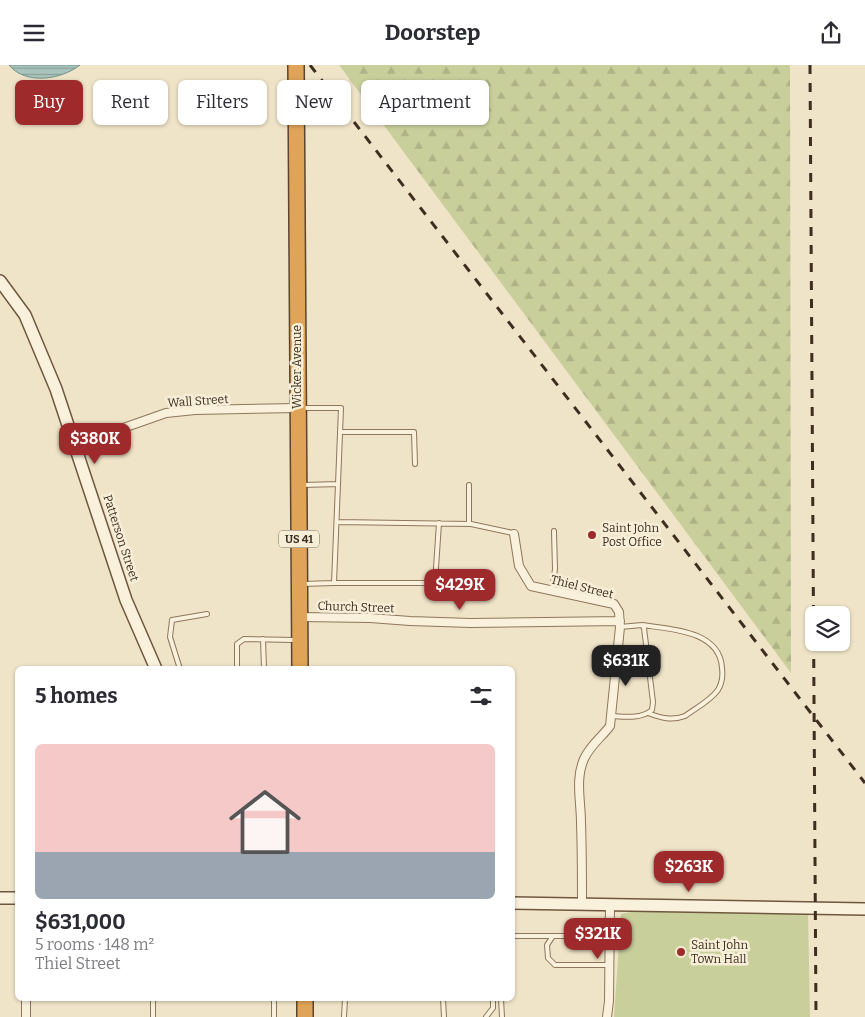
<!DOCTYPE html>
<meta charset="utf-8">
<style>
:root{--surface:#fff;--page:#f2f2f3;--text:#2b2b33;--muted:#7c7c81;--accent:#9e2a2b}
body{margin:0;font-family:Bitter,serif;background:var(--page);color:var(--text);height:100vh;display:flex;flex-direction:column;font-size:19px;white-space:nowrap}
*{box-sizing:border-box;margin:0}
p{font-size:16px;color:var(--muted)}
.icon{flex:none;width:28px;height:28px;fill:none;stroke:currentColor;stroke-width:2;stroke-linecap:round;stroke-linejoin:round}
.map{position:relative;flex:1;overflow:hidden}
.panel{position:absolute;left:15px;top:601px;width:500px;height:335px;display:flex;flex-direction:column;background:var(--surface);border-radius:8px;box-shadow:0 1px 4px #0004}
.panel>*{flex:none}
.banner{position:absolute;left:15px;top:15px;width:500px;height:45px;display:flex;gap:10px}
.controls{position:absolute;left:805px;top:541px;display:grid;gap:10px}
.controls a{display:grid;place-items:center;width:45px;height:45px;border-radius:8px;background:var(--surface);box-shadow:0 1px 4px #0004;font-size:25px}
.price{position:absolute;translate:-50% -42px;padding:0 11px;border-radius:10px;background:var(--accent);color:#fff;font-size:16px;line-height:32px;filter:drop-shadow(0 1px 2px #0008)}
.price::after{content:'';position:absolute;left:50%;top:30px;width:15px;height:11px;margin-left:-8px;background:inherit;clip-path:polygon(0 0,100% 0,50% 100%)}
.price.selected{background:#222;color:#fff}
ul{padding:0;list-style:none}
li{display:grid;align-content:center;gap:10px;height:265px;padding:0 20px}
li span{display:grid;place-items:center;height:155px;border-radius:8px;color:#555}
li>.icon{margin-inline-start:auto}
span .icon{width:90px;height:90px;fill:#fffc;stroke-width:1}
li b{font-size:21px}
h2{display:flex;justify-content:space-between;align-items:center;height:60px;padding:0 20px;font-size:21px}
.pill{padding:0 18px;border-radius:8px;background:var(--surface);box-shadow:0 1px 4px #0004;font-size:18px;line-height:45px}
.pill.selected{background:var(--accent);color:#fff}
header{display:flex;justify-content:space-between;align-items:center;height:65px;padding:0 20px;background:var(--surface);font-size:22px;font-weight:700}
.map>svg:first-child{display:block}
</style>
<header><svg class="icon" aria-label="menu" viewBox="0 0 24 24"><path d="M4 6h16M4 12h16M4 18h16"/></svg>Doorstep<svg class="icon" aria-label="share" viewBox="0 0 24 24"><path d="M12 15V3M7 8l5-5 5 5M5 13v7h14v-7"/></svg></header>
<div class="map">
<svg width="865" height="952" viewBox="0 0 865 952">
<defs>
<pattern id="forest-firs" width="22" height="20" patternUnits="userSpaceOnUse" patternTransform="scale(1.25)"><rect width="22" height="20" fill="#c9cf9b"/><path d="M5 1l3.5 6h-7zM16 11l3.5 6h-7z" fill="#aeb285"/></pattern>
<pattern id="water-rules" width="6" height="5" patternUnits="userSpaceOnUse" patternTransform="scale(1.25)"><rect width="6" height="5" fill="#a9c4bc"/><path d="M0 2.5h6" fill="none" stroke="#8ba098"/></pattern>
</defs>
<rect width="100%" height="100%" fill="#f0e4c8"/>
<path fill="url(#forest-firs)" d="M 339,0 L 790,0 L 791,608 Z"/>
<path fill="#c9cf9b" d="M 640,845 L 808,847 L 810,952 L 614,952 L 621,849 Z"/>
<path fill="url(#water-rules)" stroke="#6f938a" d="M 9,0 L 80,0 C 61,15 25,20 9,0 Z"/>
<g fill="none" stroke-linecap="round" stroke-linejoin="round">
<defs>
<path id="lane" d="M 302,343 L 341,343 L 338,419
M 340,367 L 414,367 L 415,399
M 469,420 L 469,459
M 337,457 L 471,459 L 513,468
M 334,518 L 435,518 L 439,458
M 302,519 L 334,518 L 338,419 L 303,420
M 552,526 L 555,504 L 554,466
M 642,560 C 669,564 720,565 722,603 C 723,610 722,618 718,625 C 710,636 696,643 685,651 C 672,656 661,653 648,648
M 263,574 L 264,604
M 180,604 L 170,572 L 172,555 L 207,549
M 237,604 L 237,579 L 244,574 L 295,575
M 612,651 C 626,652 641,654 652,645 L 653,637 L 644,563 L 642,560 L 620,562
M 512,871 L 553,871
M 609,900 L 555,900 L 548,893 L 547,880 L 553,871 L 609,871
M 153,934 L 153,952
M 274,934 L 274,952
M 443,934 L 444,952
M 501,934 L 502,952
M 344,952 L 345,934
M 486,952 L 493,943 L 493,934"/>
<path id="street" d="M 75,380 L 166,348 L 195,345 L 298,343
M 514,469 L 519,501 L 531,521 L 614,539 L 619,547 L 620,562 L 610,661 C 602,672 590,680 584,694 C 575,714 581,736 581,758 C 582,785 582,812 582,839
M 300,552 L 370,553 L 410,556 L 471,558 L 620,556
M 26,934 L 26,952
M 607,952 L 609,936 L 610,840"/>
<path id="secondary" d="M 0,216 L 25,250 L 56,324 L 126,535 L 156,604
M 0,833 L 18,833
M 512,838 L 865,844"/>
<path id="highway" d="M 296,0 L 300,604
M 305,934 L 305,952"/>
</defs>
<use href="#lane" stroke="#8d765c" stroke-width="6"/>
<use href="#street" stroke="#8d765c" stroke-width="10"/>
<use href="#secondary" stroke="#6f573f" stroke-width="14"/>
<use href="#highway" stroke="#5b4430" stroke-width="18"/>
<use href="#lane" stroke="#faf1dc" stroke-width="4"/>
<use href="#street" stroke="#faf1dc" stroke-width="8"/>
<use href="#secondary" stroke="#faf1dc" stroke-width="11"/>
<use href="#highway" stroke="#e0a458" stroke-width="15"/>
<path stroke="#3d2e20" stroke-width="3" stroke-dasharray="9 9" stroke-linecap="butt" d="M 310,0 L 865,718
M 810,0 L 816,952"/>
</g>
<g fill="#9e2a2b" stroke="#f7eed8" stroke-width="2">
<circle cx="592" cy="470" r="5"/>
<circle cx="681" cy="887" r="5"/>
</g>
<g text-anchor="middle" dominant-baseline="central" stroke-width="5" stroke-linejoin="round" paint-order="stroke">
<rect fill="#f7eed8" stroke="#756857" stroke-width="1" x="279" y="465.5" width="40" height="17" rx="4"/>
<g font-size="11" font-weight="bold" fill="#3d2e20">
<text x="299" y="474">US 41</text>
</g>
<g font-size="12" fill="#3d2e20" stroke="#f7eed8">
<text transform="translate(297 302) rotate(-90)">Wicker Avenue</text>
<text transform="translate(198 336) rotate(-4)">Wall Street</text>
<text transform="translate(121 473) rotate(72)">Patterson Street</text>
<text transform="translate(582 522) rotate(14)">Thiel Street</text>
<text transform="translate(356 542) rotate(2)">Church Street</text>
</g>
<g font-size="12" fill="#3d2e20" stroke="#f7eed8" text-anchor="start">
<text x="602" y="463">Saint John<tspan x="602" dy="14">Post Office</tspan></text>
<text x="691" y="880">Saint John<tspan x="691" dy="14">Town Hall</tspan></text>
</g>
</g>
</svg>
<div class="controls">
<a><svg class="icon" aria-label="layers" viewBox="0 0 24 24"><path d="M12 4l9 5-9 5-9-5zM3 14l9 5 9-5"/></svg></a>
</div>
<b class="price" style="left:95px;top:400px">$380K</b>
<b class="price" style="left:460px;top:546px">$429K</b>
<b class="price selected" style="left:626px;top:622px">$631K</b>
<b class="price" style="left:689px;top:828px">$263K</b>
<b class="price" style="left:598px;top:895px">$321K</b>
<div class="banner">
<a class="pill selected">Buy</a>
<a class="pill">Rent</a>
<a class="pill">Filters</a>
<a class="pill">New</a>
<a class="pill">Apartment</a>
</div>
<section class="panel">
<h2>5 homes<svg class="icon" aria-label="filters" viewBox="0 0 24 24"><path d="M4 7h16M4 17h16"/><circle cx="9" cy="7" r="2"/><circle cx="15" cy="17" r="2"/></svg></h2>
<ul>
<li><span style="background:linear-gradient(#f6c9c9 70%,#9aa5b1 0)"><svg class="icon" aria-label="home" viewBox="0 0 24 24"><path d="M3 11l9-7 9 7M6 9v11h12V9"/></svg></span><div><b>$631,000</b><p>5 rooms · 148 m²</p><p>Thiel Street</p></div></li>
</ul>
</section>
</div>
